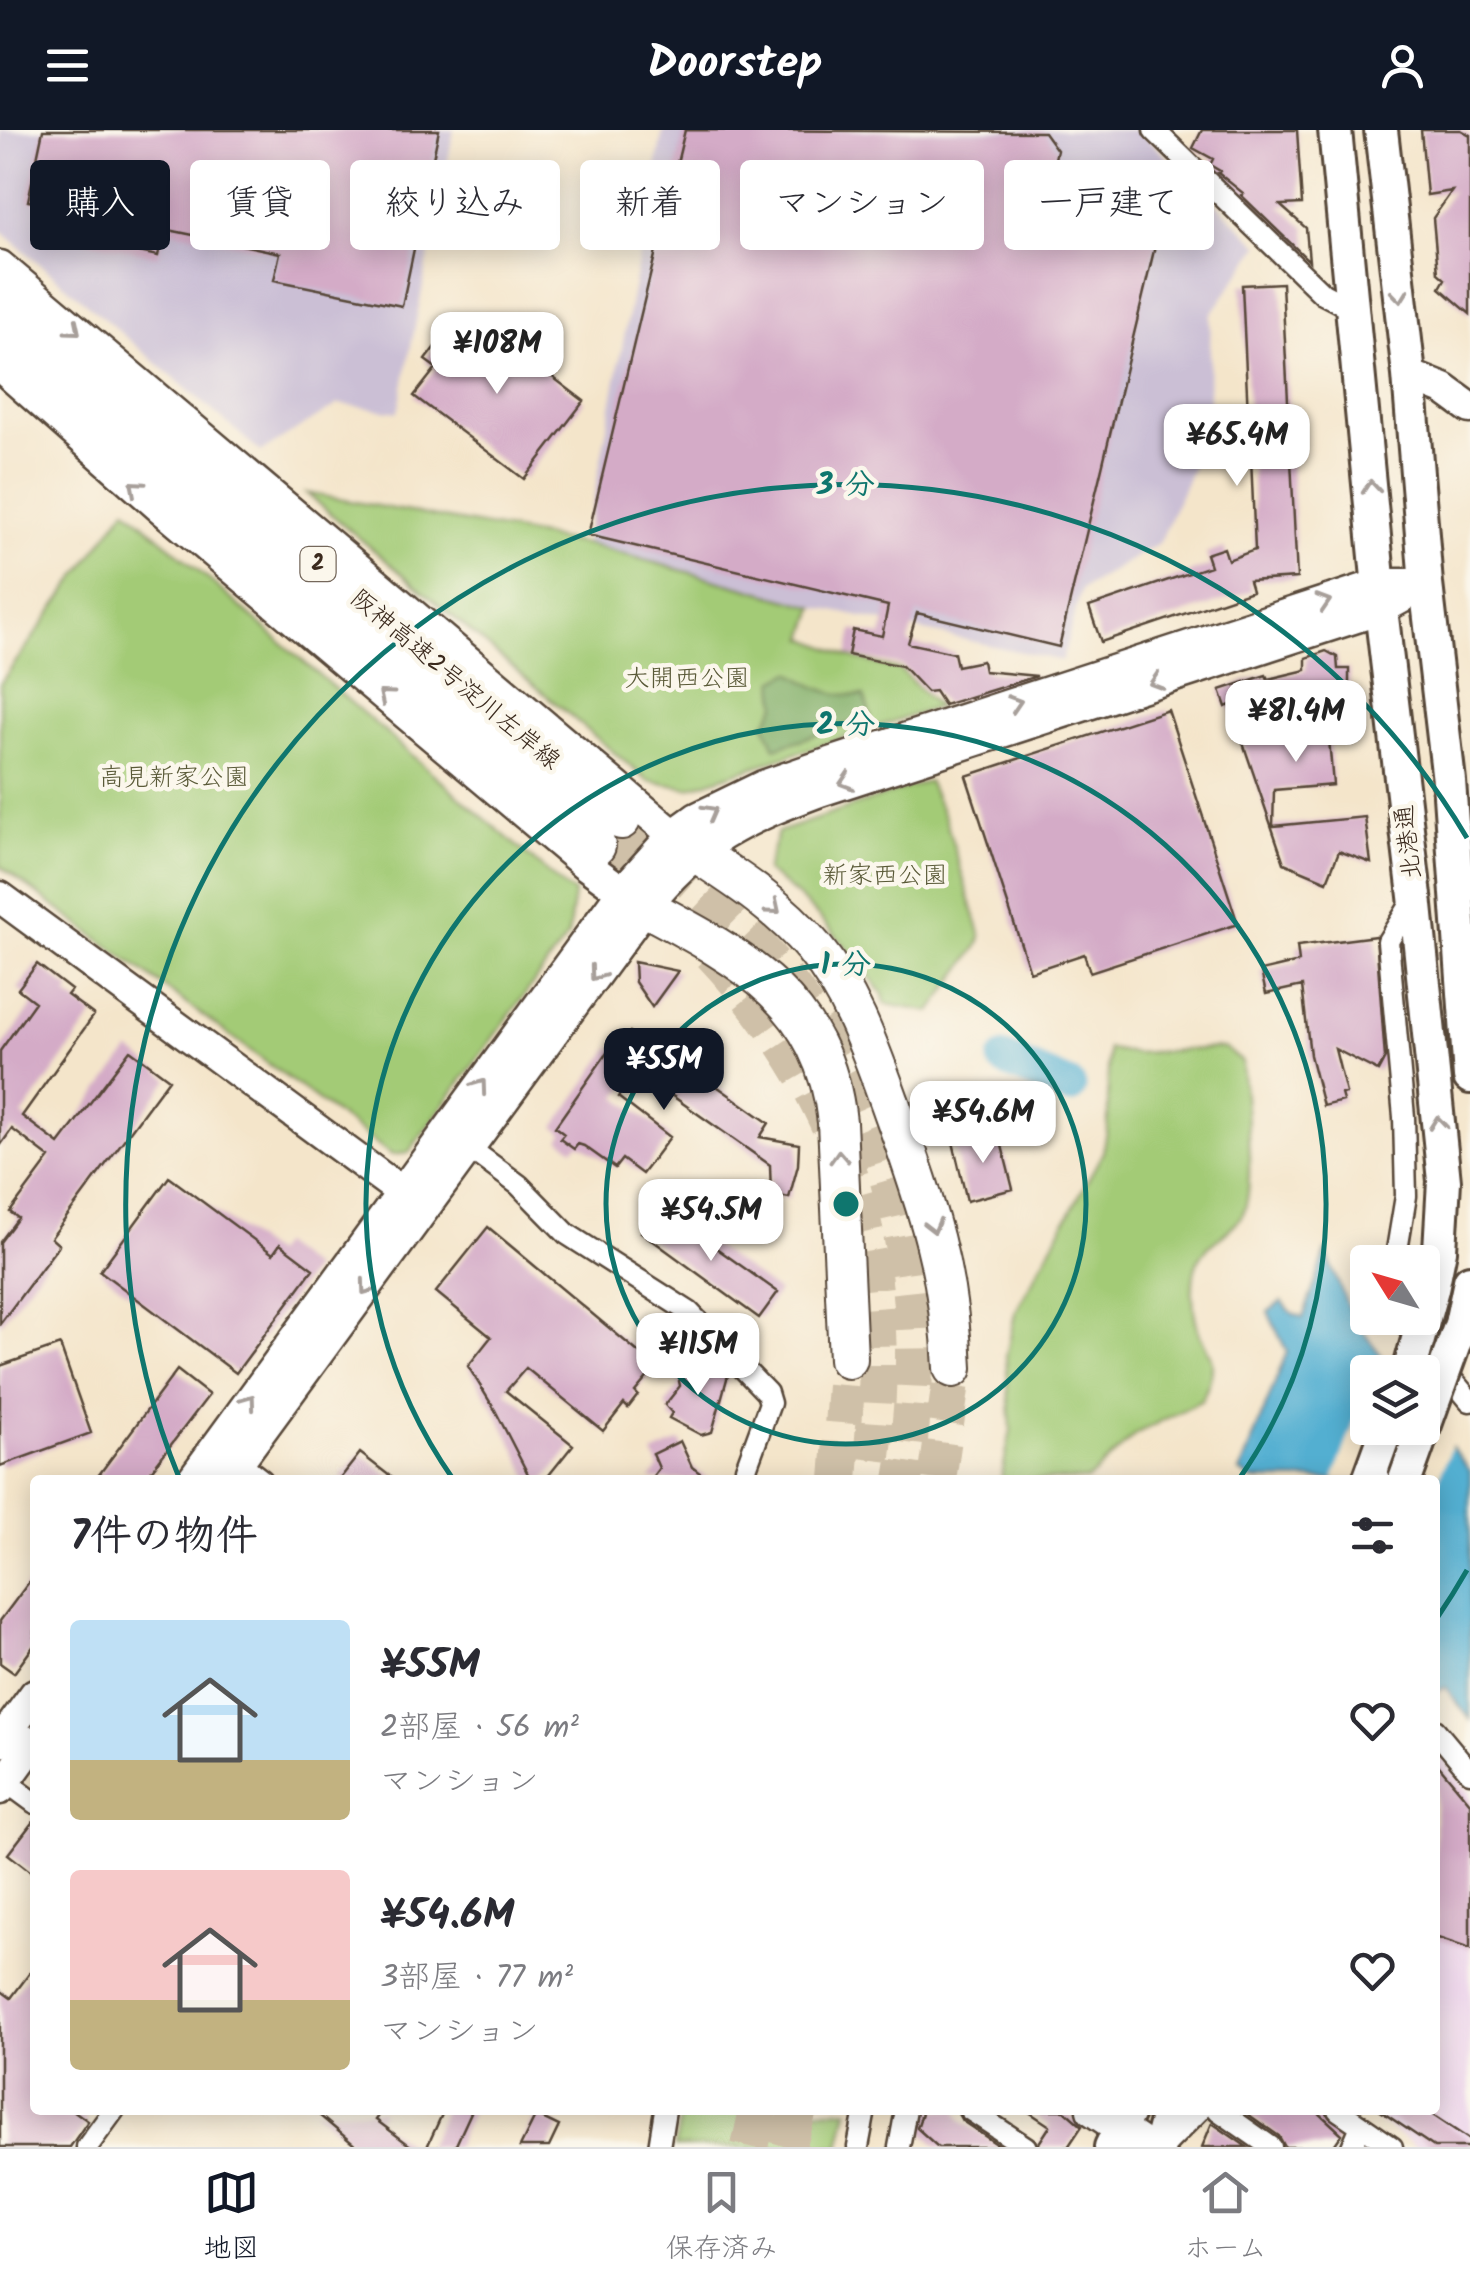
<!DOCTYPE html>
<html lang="ja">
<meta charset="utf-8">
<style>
:root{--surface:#fff;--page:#f2f2f3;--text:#2b2b33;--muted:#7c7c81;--line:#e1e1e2;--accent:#111827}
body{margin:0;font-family:Kalam,"Klee One",sans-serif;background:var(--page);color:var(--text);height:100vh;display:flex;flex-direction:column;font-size:38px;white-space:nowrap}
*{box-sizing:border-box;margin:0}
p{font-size:32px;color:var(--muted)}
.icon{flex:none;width:55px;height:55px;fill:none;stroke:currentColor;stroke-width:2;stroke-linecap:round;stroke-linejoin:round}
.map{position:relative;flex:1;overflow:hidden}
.sheet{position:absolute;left:30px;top:1345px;width:1410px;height:640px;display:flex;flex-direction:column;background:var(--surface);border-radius:10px;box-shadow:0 5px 25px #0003}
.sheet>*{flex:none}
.top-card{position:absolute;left:30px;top:30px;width:1410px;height:90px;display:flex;gap:20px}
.needle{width:65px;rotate:307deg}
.buttons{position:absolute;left:1350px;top:1115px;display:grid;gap:20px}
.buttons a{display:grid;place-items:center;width:90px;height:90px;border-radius:10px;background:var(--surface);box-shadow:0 5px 25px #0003;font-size:50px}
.price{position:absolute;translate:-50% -85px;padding:0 22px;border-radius:20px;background:#fff;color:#222;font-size:32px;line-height:65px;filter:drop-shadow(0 2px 5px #0008)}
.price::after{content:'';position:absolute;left:50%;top:60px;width:30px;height:22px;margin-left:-15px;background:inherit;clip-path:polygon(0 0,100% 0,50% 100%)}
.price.active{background:var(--accent);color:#fff}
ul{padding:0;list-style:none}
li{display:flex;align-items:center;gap:30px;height:250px;padding:0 40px}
li span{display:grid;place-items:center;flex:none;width:280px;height:200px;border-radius:10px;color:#555}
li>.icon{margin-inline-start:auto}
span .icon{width:120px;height:120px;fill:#fffc;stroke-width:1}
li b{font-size:42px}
h2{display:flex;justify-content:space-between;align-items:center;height:120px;padding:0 40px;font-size:42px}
.chip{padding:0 35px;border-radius:10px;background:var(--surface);box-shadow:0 5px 25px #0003;font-size:35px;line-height:90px}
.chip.active{background:var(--accent);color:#fff}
header{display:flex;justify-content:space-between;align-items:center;height:130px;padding:0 40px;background:var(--accent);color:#fff;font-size:45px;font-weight:700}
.menu{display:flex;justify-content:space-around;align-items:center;height:140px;border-top:2px solid var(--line);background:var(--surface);font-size:28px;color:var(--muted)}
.menu a{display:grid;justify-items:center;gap:5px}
.menu .active{color:var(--accent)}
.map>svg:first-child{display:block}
</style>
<header><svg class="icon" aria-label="menu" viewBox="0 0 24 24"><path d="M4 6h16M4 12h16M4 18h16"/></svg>Doorstep<svg class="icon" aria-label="person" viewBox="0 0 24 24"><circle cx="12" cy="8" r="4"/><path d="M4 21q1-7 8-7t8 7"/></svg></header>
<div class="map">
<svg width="1470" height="2017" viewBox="0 0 1470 2017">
<rect width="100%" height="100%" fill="#fbf7ec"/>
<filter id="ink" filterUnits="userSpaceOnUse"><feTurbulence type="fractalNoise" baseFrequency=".01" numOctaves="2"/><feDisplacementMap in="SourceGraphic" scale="20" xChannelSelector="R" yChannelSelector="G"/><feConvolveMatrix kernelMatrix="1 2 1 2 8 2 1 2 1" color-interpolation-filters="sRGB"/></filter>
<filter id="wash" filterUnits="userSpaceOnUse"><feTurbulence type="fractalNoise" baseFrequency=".0048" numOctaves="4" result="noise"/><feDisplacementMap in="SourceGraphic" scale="40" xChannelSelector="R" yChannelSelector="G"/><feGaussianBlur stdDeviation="2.25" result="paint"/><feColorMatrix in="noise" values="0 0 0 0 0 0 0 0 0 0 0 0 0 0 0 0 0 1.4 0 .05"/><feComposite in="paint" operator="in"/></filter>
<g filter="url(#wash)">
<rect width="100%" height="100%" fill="#f4e5ca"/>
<path fill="#ebd1eb" d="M 1435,1617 L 1470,1663 L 1470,2017 L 1417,2017 L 1362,1980 L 1435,1980 Z"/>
<path fill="#cbbfd5" d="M 0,0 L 454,0 L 398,282 L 339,274 L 261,322 L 0,100 Z
M 663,0 L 1138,0 L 1260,115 L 1211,185 L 1208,301 L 1160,412 L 1081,460 L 1062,531 L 815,477 L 585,414 Z"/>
<path fill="#a3cb76" stroke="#6f7a4a" stroke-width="2.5" d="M 306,363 L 590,415 L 815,477 L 805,508 L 853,528 L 900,540 L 938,577 L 689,658 L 648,651 Z
M 126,378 L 564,757 L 574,763 L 568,806 L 408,1023 L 392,1025 L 0,736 L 0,554 Z
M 928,651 L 945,688 L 981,807 L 978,816 L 931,882 L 885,874 L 883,864 C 848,817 813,775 766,741 L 778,702 Z
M 1217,918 L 1226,919 L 1242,932 C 1244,963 1257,1061 1242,1085 C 1230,1104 1204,1113 1196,1136 C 1190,1156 1193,1185 1200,1205 C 1204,1214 1211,1223 1212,1233 C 1213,1246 1207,1258 1202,1270 L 1136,1304 L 1088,1350 L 1001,1350 L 1011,1300 L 1006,1227 L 1015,1183 L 1103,1022 L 1108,996 L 1108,919 L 1135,923 Z
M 681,1980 L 848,1980 L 840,2017 L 675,2017 Z"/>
<path fill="#82af67" stroke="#5e6c42" stroke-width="2.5" d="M 791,542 C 815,560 835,566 864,566 L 871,587 L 775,618 L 765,594 L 777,574 L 775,551 Z"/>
<path fill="#53afd1" stroke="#476c78" stroke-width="2.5" d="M 1326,1122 L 1352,1187 L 1394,1242 L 1368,1242 L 1368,1298 L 1422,1298 L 1423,1280 L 1470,1341 L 1470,1589 L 1445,1557 L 1435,1562 L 1435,1350 L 1251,1350 L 1240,1342 L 1287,1222 L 1268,1182 L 1282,1171 L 1292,1183 L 1303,1188 Z"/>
<path fill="#f4e5ca" d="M 1367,1256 L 1368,1298 L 1422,1298 L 1426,1277 L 1453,1311 L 1435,1359 L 1435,1350 L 1333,1350 Z"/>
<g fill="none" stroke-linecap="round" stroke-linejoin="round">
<path stroke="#53afd1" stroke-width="35" d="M 1005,930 L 1069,957"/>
</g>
<g id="blocks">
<path fill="#d4abc7" d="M 43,0 L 439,0 L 402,176 L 274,150 L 280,123 L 164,99 L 158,126 L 54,104 L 59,77 L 28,71 Z
M 685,0 L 1044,2 L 1057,20 L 1042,85 L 1156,112 L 1059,517 L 917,483 L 908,513 L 954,523 L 957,536 L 982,531 L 984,541 L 1037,546 L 944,575 L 935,561 L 927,562 L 902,536 L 848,525 L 853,500 L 882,506 L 888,476 L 588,405 Z
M 1202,0 L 1297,0 L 1302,74 L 1280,75 L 1306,98 L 1309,131 L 1241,65 L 1243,63 L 1218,43 L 1220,41 L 1210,35 L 1213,29 L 1193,18 Z
M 1421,0 L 1461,0 L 1470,5 L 1470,184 L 1440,158 L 1445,149 L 1438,143 L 1433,88 L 1452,61 L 1427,65 Z
M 1282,153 L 1297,448 L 1249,451 L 1252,461 L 1101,512 L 1089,477 L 1210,436 L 1206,424 L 1224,418 L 1228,430 L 1255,420 L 1250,304 L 1235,303 L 1236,284 L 1248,285 L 1242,155 Z
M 475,188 L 584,271 L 524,349 L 414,266 L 436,238 L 425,230 L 443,206 L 454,215 Z
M 1326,521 L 1337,527 L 1338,539 L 1349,539 L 1349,555 L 1280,556 L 1277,602 L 1328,598 L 1333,655 L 1274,660 L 1273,696 L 1365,687 L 1371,733 L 1339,721 L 1327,751 L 1284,733 L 1230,575 L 1226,577 L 1220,560 L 1266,545 L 1268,549 L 1306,540 L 1306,528 Z
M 1168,580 L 1238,794 L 1090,842 L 1084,824 L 1030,842 L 966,646 Z
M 1376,806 L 1385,928 L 1378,941 L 1335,919 L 1346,963 L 1341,964 L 1343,971 L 1323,976 L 1310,925 L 1302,856 L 1266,864 L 1261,841 L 1299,832 L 1297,816 Z
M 634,832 L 678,841 L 652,877 L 635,852 Z
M 37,834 L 71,860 L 67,865 L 94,885 L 22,986 L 59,1014 L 130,920 L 169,949 L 51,1108 L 59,1115 L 0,1194 L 0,1112 L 18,1088 L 10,1082 L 50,1028 L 12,999 L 0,1016 L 0,921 L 35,872 L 18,859 Z
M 630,902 L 642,911 L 646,906 L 769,993 L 760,1007 L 799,1014 L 798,1035 L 789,1068 L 771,1064 L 770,1035 L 637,941 L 618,967 L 670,1007 L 642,1044 L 622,1029 L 615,1038 L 584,1016 L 578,1014 L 574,1019 L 560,1009 L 564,1004 L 555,997 L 611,917 L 617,922 Z
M 998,1000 L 1013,1059 L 967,1071 L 953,1012 Z
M 169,1047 L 273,1124 L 280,1114 L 313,1139 L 236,1243 L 100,1141 Z
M 655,1081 L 671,1092 L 674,1088 L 778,1162 L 759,1188 L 641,1102 Z
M 488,1097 L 656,1237 L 635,1262 L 638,1265 L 628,1278 L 624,1274 L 603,1301 L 526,1238 L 506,1261 L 573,1315 L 545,1350 L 531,1350 L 495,1280 L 468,1236 L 491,1207 L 436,1162 Z
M 60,1215 L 91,1303 L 0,1336 L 0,1236 Z
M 714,1230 L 728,1245 L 712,1302 L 701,1305 L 669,1288 L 672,1283 L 665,1275 L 680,1256 L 679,1251 L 693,1231 L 711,1242 Z
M 177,1240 L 209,1265 L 144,1350 L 95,1350 Z
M 680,1311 L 692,1337 L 709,1350 L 650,1350 L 659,1338 L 653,1324 Z
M 360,1323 L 395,1350 L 339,1350 Z
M 35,1444 L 35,1514 L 14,1543 L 0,1533 L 0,1491 Z
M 1435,1631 L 1470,1673 L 1470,1819 L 1435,1807 Z
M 35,1689 L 35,1745 L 8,1724 Z
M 35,1836 L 35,1980 L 73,1980 L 88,1991 L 70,2017 L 0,2017 L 0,1860 L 11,1868 Z
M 313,1980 L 383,1980 L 376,1990 L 412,2017 L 357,2017 Z
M 444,1980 L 472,1980 L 455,2017 L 427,2017 Z
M 923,1980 L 956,1980 L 962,1991 L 1001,2017 L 938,2017 L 917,1998 Z
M 1026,1980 L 1064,1980 L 1082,1996 L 1068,2017 L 1040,2017 L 1039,2013 L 1050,1996 Z
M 1242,1980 L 1316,1980 L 1342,2004 L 1333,2017 L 1285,2017 L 1279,2006 Z
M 1379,1980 L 1425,1980 L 1470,2010 L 1470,2017 L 1434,2017 Z
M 536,1985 L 559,1996 L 549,2017 L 520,2017 Z
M 1212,1993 L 1247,2017 L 1202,2017 Z"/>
</g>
</g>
<g filter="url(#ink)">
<use href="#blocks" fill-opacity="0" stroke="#574638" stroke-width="2.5"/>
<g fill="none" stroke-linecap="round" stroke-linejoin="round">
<path stroke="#cfc0a8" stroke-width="38" stroke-dasharray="38 19" stroke-linecap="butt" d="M 621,690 C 677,739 738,789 784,848 C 898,995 935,1169 903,1350
M 596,716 L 659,770
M 712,823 C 857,977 898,1143 869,1350
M 839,1350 L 848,1229
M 937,1350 L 953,1238
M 750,2017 L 758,1980
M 787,2017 L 798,1980"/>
<defs>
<path id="street" d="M 1154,0 L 1323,164 L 1354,180
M 458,1010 L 519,1055 L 567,1104 L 689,1182 L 767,1263 L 770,1273 L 746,1338 L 749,1350
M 1395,1132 L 1406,1066 L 1404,987 L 1388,811 L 1414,769
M 1400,1188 L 1470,1271
M 239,1332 L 262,1350
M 1435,1600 L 1470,1642
M 16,1659 L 35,1673
M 970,1980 L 1026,2017
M 1218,1980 L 1271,2017
M 1338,1980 L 1392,2017
M 87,2017 L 114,1980
M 659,2017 L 665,1980
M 858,2017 L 865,1980
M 899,2017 L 906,1980
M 1163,2017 L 1200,1980
M 1352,2017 L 1361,1996"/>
<path id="secondary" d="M 0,136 L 689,718
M 0,236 L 160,377 L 585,734 L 637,772
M 1409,245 L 1444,259 L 1470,278
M 0,767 L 418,1074
M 192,1350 L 622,762 L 672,706 L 697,688 L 763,656 L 812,639 L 1380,454 L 1426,454
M 225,1350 L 645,777 C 698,710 742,690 820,661 L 1381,479 L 1401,468
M 0,1612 L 35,1564
M 0,1659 L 35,1611
M 1092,1980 L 1147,2017"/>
<path id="primary" d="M 1335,0 L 1381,479 L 1415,766 L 1444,1051 L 1440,1120 L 1432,1159
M 1381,0 L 1409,245 L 1426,454 L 1449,651 L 1470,947
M 1461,1194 L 1470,1151
M 1369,1350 L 1388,1298
M 1111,2017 L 1129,1980
M 1159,2017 L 1169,1980"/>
<path id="highway" d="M 0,166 L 621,690
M 0,208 L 596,716
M 695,722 C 738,750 780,777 813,817 C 851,863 870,918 890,973 C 924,1069 949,1134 953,1238
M 645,777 C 743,829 824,871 837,992 L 848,1229"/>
</defs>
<use href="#street" stroke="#574638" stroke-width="25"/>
<use href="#secondary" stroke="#574638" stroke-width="35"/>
<use href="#primary" stroke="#574638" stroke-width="38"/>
<use href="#highway" stroke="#574638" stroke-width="42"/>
<use href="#street" stroke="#fff" stroke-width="20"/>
<use href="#secondary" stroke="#fff" stroke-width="30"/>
<use href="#primary" stroke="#fff" stroke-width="32"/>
<use href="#highway" stroke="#fff" stroke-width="38"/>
<defs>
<path id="primary-bridge" d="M 1409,1242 L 1432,1159
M 1405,1350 L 1461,1194"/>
</defs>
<use href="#primary-bridge" stroke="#574638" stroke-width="38" stroke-linecap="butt"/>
<use href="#primary-bridge" stroke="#fff" stroke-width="32"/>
</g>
<defs><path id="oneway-chevron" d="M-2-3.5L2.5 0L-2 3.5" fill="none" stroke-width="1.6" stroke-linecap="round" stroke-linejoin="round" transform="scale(2.5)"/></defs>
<g stroke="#a79f9a">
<use href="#oneway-chevron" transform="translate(1400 166) rotate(84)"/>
<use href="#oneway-chevron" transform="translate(74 199) rotate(40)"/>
<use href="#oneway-chevron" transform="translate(136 357) rotate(-139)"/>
<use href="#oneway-chevron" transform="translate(1371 357) rotate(-95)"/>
<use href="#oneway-chevron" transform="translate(1324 472) rotate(-18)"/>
<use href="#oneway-chevron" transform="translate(1156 552) rotate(162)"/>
<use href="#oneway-chevron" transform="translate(385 566) rotate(-140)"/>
<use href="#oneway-chevron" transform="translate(1015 573) rotate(-18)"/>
<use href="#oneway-chevron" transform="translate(846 652) rotate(162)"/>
<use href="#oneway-chevron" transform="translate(710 682) rotate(-29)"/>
<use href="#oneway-chevron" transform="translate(774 778) rotate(40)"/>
<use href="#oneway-chevron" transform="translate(596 844) rotate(126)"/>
<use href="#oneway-chevron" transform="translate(480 956) rotate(-54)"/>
<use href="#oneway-chevron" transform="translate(1438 993) rotate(-96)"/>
<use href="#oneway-chevron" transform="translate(839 1027) rotate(-93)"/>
<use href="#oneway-chevron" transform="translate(933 1096) rotate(75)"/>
<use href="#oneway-chevron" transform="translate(367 1158) rotate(126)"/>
<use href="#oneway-chevron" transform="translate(249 1271) rotate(-54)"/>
</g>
</g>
<g fill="none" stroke="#0f766e" stroke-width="5">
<circle cx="846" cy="1074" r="240"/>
<path d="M453 1349A480 480 0 1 1 1239 1349"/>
<path d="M1467 1440A721 721 0 0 1 1437 1488M180 1350A721 721 0 0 1 1467 708"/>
</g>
<g text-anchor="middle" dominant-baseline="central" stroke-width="9" stroke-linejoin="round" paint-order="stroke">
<rect fill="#fbf7ec" stroke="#75685c" stroke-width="2.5" x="300.5" y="417" width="35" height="34" rx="8"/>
<g font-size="22" font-weight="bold" fill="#3b2a1e">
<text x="318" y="434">2</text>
</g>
<g font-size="25" fill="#5a5a38" stroke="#fbf7ec">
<text x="687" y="549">大開西公園</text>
<text x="174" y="648">高見新家公園</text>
<text x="885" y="746">新家西公園</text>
</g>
<g font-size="25" fill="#3b2a1e" stroke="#fbf7ec">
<text transform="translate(455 550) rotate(40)">阪神高速2号淀川左岸線</text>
<text transform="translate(1409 712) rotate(-97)">北港通</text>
</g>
</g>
<circle cx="846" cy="1074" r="15" fill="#0f766e" stroke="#fbf7ec" stroke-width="5"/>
<g font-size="30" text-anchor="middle" font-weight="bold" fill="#0f766e" stroke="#fbf7ec" stroke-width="9" stroke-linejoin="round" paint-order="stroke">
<text x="846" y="364">3 分</text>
<text x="846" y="604">2 分</text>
<text x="846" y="844">1 分</text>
</g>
</svg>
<div class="buttons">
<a><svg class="needle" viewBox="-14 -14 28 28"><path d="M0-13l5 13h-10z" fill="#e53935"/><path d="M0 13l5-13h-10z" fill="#7c7c81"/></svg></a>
<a><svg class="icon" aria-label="layers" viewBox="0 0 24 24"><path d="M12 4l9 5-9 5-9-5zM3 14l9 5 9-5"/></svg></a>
</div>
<b class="price" style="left:497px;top:267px">¥108M</b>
<b class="price" style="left:1237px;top:359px">¥65.4M</b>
<b class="price" style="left:1296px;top:635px">¥81.4M</b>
<b class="price active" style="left:664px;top:983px">¥55M</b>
<b class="price" style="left:983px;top:1036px">¥54.6M</b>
<b class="price" style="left:711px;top:1134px">¥54.5M</b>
<b class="price" style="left:698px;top:1268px">¥115M</b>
<div class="top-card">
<a class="chip active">購入</a>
<a class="chip">賃貸</a>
<a class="chip">絞り込み</a>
<a class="chip">新着</a>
<a class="chip">マンション</a>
<a class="chip">一戸建て</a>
</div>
<section class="sheet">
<h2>7件の物件<svg class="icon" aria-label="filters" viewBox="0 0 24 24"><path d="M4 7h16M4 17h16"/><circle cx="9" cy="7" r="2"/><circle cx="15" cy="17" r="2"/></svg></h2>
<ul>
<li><span style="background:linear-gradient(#bfe0f5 70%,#c2b280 0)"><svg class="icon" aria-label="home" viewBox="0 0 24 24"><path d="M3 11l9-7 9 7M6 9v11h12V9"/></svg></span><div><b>¥55M</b><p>2部屋 · 56 m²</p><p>マンション</p></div><svg class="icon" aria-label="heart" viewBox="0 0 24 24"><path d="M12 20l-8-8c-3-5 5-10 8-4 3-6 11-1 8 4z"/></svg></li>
<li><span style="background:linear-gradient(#f6c9c9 65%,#c2b280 0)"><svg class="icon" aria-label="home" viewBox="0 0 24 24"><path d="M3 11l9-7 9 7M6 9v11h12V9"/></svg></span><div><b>¥54.6M</b><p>3部屋 · 77 m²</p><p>マンション</p></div><svg class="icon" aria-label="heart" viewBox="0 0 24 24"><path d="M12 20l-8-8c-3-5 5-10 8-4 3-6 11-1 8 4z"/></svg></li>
</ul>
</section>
</div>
<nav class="menu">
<a class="active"><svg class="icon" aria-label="map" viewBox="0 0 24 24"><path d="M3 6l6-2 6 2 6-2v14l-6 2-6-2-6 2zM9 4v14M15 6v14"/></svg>地図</a>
<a><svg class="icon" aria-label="saved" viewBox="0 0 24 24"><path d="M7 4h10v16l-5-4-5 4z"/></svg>保存済み</a>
<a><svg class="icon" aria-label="home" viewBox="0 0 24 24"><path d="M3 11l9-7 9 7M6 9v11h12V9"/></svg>ホーム</a>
</nav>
